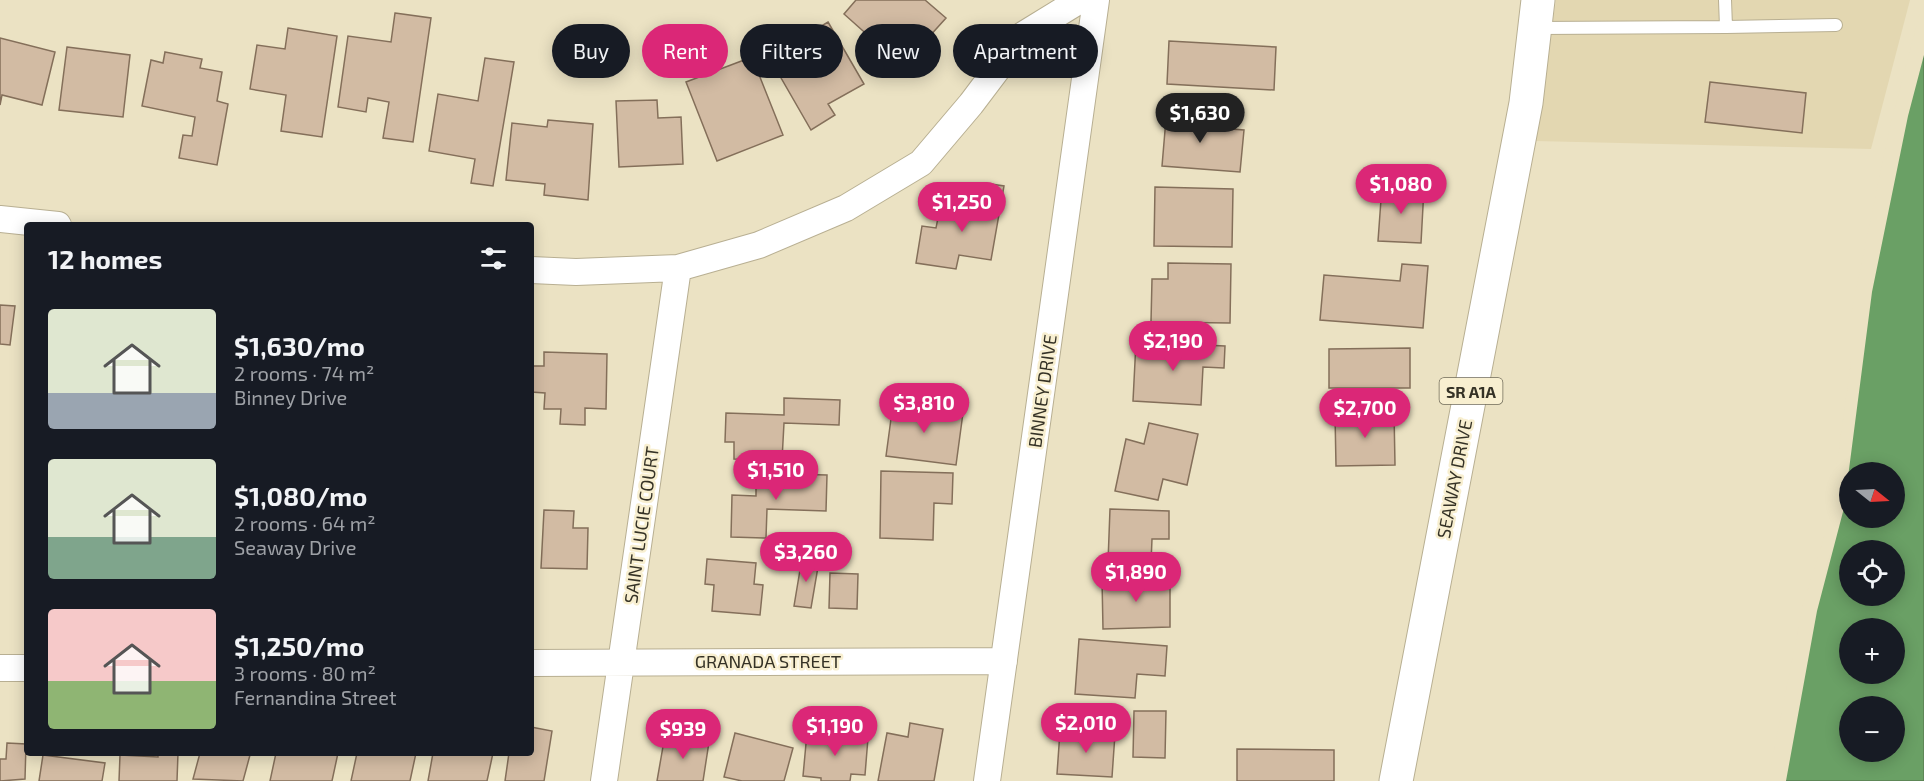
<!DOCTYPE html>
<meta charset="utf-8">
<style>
:root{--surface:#171b24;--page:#242831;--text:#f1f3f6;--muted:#9ea1a6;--accent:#db2777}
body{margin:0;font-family:"Exo 2",sans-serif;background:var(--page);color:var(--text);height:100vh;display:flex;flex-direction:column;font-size:22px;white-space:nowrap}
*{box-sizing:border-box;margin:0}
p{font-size:20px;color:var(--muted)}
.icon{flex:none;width:33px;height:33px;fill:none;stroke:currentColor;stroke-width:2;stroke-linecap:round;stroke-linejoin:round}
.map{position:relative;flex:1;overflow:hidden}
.panel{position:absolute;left:24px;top:222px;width:510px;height:534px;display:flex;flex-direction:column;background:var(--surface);border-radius:6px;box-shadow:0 3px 15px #0003}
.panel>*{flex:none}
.banner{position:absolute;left:552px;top:24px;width:570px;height:54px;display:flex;gap:12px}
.needle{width:39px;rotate:108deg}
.buttons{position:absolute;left:1839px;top:462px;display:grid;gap:12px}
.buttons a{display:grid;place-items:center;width:66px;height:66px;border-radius:50%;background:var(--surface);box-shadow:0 3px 15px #0003;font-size:30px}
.price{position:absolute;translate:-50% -51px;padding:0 14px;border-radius:21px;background:var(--accent);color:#fff;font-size:20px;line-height:39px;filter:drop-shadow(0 2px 3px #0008)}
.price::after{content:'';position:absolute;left:50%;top:36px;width:18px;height:14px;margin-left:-9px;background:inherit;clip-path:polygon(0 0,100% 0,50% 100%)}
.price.active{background:#222;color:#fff}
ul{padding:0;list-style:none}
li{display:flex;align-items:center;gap:18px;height:150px;padding:0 24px}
li span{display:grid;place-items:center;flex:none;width:168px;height:120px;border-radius:6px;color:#555}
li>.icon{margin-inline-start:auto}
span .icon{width:72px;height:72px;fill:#fffc;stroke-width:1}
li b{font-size:26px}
h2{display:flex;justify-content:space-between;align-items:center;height:72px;padding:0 24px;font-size:26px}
.tag{padding:0 21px;border-radius:27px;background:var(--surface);box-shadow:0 3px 15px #0003;font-size:21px;line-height:54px}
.tag.active{background:var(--accent);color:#fff}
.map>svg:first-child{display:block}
</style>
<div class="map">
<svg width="1924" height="781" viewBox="0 0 1924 781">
<rect width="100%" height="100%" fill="#ebe2c3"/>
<path fill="#e3d7b1" d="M 1556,0 L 1910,0 L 1871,149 L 1535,141 Z"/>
<path fill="#6aa065" stroke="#5a7f52" stroke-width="1.5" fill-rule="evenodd" d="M 1924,10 L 1924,781 L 1771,781 L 1832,522 L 1854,362 ZM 1850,472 L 1894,472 L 1894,518 L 1850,518 ZM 1850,550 L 1894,550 L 1894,596 L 1850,596 ZM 1850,628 L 1894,628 L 1894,674 L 1850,674 ZM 1850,706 L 1894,706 L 1894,752 L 1850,752 Z"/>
<path fill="#ebe2c3" d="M 1924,7 L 1924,55 L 1908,116 L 1872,292 L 1844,508 L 1817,611 L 1786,781 L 1768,781 L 1803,605 L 1829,521 L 1851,362 L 1851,314 L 1890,126 L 1921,9 Z"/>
<path fill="#d2bba3" stroke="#846f5a" stroke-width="1.5" d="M 856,0 L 925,0 L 946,18 L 919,48 L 897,29 L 881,47 L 844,14 Z
M 395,13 L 431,18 L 413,142 L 383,138 L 389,102 L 368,98 L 366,112 L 338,107 L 348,36 L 391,42 Z
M 828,22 L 864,84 L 828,104 L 835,115 L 811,130 L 769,57 Z
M 288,28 L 337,36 L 322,137 L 281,131 L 286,95 L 250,89 L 257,45 L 285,49 Z
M 0,38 L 55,52 L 42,105 L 2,95 L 0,105 Z
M 1169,41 L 1276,47 L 1274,90 L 1167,84 Z
M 67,47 L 130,55 L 123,117 L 59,110 Z
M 165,52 L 202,59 L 200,68 L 222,72 L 217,101 L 228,104 L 217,165 L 179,158 L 183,135 L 192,136 L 195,117 L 142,106 L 151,60 L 163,63 Z
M 752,57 L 783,135 L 717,161 L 686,82 Z
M 485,58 L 514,62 L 493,186 L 471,183 L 475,159 L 429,151 L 438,94 L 478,101 Z
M 1710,82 L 1806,93 L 1802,133 L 1705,122 Z
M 657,100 L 658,118 L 681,117 L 683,164 L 619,167 L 616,101 Z
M 1167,107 L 1195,109 L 1194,126 L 1244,130 L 1240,172 L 1162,166 Z
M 548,120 L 593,124 L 588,200 L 544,195 L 545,184 L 506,180 L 512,123 L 547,127 Z
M 984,183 L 1004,186 L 991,260 L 959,255 L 956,269 L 916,263 L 922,226 L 936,228 L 940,208 L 979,214 Z
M 1382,186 L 1424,188 L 1421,243 L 1378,241 Z
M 1155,187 L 1233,189 L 1232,247 L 1154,246 Z
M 1168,263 L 1231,264 L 1230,323 L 1151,322 L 1152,279 L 1168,279 Z
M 1402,264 L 1428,266 L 1423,328 L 1320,320 L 1324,275 L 1400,281 Z
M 0,305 L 15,306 L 10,345 L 0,344 Z
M 1136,342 L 1225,346 L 1224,368 L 1203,367 L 1201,405 L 1133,401 Z
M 1410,348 L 1410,388 L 1329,388 L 1329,349 Z
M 544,352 L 607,354 L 606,409 L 585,408 L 585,425 L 560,424 L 561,409 L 544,409 L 545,393 L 531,392 L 531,366 L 544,366 Z
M 784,398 L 840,400 L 839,425 L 784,423 L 782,460 L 734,459 L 734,442 L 725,442 L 726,413 L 784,415 Z
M 893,404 L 963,413 L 956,465 L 886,456 Z
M 1394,412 L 1395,465 L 1336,466 L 1335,414 Z
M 1149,423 L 1198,434 L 1187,485 L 1163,479 L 1158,500 L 1115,491 L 1126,439 L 1144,444 Z
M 881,471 L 953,473 L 952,504 L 934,503 L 933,540 L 880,538 Z
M 756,473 L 827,475 L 826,511 L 767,509 L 766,538 L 731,537 L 732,495 L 756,496 Z
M 1110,509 L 1169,511 L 1169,539 L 1152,539 L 1151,563 L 1108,562 Z
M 544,510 L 574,511 L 573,528 L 588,528 L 587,569 L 541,568 Z
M 802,558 L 819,561 L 811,608 L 794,606 Z
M 707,559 L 756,563 L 754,584 L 763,585 L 760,615 L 712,611 L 714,585 L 705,584 Z
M 830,573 L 858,574 L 857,609 L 829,608 Z
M 1170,578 L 1170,627 L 1103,629 L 1102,579 Z
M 1079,639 L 1167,646 L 1165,676 L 1137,674 L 1135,698 L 1075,694 Z
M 1134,711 L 1166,711 L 1165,758 L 1133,757 Z
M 910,723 L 943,729 L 934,781 L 878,781 L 887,733 L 908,737 Z
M 531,727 L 552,731 L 544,781 L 505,781 L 509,753 L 531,753 Z
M 1060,731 L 1115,734 L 1112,777 L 1057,774 Z
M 735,733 L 793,748 L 784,781 L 742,781 L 724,777 Z
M 807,733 L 868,738 L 865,775 L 851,774 L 850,781 L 821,781 L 821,778 L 803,776 Z
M 665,735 L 709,742 L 703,781 L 657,781 Z
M 7,743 L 26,744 L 25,779 L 0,781 L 0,759 L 6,759 Z
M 1237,749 L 1334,750 L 1334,781 L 1237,781 Z
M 158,753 L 178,753 L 177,781 L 119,781 L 120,755 L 158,757 Z
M 200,753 L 250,755 L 243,781 L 193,779 Z
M 276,753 L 338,753 L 332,781 L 270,781 Z
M 357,753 L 416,753 L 410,781 L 351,781 Z
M 433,753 L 493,753 L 487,781 L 428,781 Z
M 43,755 L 105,763 L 102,781 L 39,781 Z"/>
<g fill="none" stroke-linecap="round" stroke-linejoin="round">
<defs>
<path id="lane" d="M 1726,27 L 1836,25
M 1536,28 L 1726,27 L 1725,0"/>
<path id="street" d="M 0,219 L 58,225
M 531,270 L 576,272 L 678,268 L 759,245 L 846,208 L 921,163 L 971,104 L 1023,35 L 1080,0
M 531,663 L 1004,661
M 0,668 L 27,668
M 604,781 L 678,268
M 987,781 L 1096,0"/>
<path id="primary" d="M 1396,781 L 1526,103 L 1538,0"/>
</defs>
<use href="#lane" stroke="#b8af92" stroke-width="14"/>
<use href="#street" stroke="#b8af92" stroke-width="28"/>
<use href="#primary" stroke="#b8af92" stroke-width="35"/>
<use href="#lane" stroke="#fff" stroke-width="12"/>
<use href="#street" stroke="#fff" stroke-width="26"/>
<use href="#primary" stroke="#fff" stroke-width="33"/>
</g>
<g text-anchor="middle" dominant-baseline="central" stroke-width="5" stroke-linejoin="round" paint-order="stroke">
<rect fill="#f8efd0" stroke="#706b59" stroke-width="1.5" x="1439.5" y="378" width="63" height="26" rx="4.5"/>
<g font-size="16" font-weight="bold" fill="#353226">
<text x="1471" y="391">SR A1A</text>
</g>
<g font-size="18" fill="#353226" stroke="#f8efd0">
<text transform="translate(1042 391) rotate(-82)">BINNEY DRIVE</text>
<text transform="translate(1454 479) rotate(-79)">SEAWAY DRIVE</text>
<text transform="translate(641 525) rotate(-82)">SAINT LUCIE COURT</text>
<text x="768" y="661">GRANADA STREET</text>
</g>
</g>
</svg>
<div class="buttons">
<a><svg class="needle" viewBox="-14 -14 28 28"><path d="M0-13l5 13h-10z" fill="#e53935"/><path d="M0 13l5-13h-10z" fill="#9ea1a6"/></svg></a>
<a><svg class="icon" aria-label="locate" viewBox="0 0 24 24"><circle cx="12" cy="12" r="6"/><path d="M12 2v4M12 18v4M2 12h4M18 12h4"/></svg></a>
<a>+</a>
<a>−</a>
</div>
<b class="price active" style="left:1200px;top:144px">$1,630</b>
<b class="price" style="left:1401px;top:215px">$1,080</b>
<b class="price" style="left:962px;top:233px">$1,250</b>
<b class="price" style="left:1173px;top:372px">$2,190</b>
<b class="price" style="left:924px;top:434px">$3,810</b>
<b class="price" style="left:1365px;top:439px">$2,700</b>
<b class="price" style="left:776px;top:501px">$1,510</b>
<b class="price" style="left:806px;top:583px">$3,260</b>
<b class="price" style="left:1136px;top:603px">$1,890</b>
<b class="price" style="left:1086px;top:754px">$2,010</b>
<b class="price" style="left:835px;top:757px">$1,190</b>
<b class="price" style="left:683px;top:760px">$939</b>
<div class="banner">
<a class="tag">Buy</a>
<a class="tag active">Rent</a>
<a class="tag">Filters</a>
<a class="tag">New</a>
<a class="tag">Apartment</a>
</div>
<section class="panel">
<h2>12 homes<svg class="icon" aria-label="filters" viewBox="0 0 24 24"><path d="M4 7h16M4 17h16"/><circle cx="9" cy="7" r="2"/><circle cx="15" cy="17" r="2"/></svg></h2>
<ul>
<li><span style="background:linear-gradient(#dfe7d0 70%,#9aa5b1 0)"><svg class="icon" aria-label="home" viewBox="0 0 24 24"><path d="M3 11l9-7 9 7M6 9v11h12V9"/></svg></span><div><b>$1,630/mo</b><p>2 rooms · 74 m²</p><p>Binney Drive</p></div></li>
<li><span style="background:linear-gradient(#dfe7d0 65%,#7fa58c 0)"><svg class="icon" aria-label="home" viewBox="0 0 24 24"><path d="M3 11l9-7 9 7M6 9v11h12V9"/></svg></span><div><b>$1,080/mo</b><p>2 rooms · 64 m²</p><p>Seaway Drive</p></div></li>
<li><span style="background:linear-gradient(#f6c9c9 60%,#8fb573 0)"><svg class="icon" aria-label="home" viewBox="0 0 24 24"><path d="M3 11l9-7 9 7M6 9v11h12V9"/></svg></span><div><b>$1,250/mo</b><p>3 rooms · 80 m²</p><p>Fernandina Street</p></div></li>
</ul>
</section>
</div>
